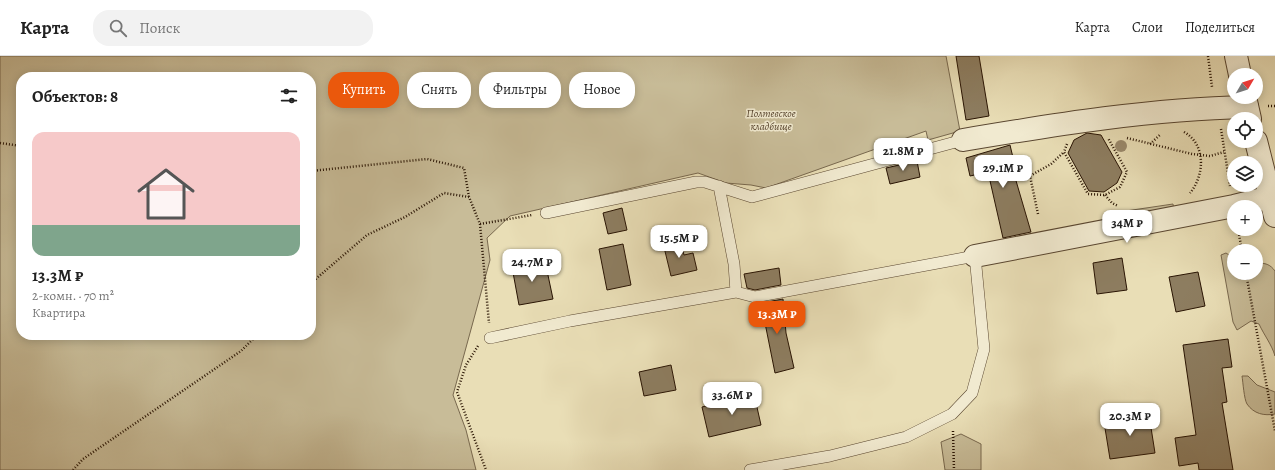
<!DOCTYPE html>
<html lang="ru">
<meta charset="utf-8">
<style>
:root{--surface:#fff;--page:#f2f2f2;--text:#222;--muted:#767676;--line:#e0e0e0;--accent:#ea580c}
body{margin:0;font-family:Alegreya,serif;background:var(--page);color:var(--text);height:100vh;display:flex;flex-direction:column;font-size:15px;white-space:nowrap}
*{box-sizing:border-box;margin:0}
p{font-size:13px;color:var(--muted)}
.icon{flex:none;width:22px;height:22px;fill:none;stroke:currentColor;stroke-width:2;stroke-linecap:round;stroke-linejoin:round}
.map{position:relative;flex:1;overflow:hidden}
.drawer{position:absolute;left:16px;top:16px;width:300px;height:268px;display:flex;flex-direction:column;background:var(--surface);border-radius:16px;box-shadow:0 2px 10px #0003}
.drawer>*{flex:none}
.top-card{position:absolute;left:328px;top:16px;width:380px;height:36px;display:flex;gap:8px}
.needle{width:26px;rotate:51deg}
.buttons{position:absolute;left:1227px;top:12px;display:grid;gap:8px}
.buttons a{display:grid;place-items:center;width:36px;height:36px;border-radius:50%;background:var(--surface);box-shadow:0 2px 10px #0003;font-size:20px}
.price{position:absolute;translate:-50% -34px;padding:0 9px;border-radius:8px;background:#fff;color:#222;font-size:13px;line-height:26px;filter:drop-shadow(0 1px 2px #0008)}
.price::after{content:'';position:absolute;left:50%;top:24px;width:12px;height:9px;margin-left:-6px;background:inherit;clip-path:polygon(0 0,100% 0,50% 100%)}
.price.on{background:var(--accent);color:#fff}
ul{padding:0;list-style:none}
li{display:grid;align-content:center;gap:8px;height:212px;padding:0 16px}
li span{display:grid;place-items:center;height:124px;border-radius:12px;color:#555}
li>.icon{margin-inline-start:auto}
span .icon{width:72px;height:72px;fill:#fffc;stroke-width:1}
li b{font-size:17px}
h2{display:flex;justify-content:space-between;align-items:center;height:48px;padding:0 16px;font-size:17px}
.chip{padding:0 14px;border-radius:16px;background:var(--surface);box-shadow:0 2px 10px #0003;font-size:14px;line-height:36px}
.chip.on{background:var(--accent);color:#fff}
header{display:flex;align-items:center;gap:24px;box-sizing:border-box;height:56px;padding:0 20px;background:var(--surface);border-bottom:1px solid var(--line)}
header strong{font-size:19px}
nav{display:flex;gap:22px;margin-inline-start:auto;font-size:14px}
.search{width:280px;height:36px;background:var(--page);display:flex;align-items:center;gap:10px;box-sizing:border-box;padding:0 14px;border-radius:16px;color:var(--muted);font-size:15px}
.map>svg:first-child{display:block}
</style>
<header>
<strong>Карта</strong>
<div class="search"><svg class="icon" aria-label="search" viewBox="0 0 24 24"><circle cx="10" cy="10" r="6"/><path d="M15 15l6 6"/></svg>Поиск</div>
<nav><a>Карта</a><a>Слои</a><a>Поделиться</a></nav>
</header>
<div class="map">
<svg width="1275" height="414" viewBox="0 0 1275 414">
<rect width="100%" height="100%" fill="#e9deb6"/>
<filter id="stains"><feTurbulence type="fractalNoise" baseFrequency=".005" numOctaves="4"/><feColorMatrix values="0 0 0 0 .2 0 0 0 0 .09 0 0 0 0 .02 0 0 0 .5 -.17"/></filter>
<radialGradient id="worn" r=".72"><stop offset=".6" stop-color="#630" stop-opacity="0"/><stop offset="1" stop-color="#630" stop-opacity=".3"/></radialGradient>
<path fill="#c8bc98" stroke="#78684e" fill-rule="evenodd" d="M 0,0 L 946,0 L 960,75 L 928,84 L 926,75 L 766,132 L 751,129 L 726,127 L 698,117 L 510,160 L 487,182 L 490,204 L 453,339 L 466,374 L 476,414 L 0,414 ZM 21,21 L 311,21 L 311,279 L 21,279 Z
M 1173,148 L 1174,155 L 1120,162 L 1119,156 Z
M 1226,197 L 1232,201 L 1234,217 L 1240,223 L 1251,221 L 1252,217 L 1256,217 L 1257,207 C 1265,207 1270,208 1275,215 L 1275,300 C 1272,289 1264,279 1259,268 L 1251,265 L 1237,274 L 1233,266 L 1221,199 Z
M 1242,320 L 1248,320 L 1257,329 L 1275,336 L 1275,358 C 1264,360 1254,358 1247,348 C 1244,343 1243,326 1242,320 Z
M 961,378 L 981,388 L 981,414 L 945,414 L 941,386 Z"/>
<path fill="#8d7d60" stroke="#291403" d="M 956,0 L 979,0 L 989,60 L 966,64 Z
M 1087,77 L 1101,79 L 1122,116 L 1117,127 L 1104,136 L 1089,135 L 1068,97 L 1074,84 Z
M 1010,89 L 1015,110 L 1012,111 L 1031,176 L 1003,182 L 988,116 L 970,120 L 966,102 Z
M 917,105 L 920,121 L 890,128 L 886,112 Z
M 622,152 L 627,174 L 608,178 L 603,157 Z
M 680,183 L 684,199 L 693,197 L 697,214 L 671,220 L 663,187 Z
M 623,188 L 631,229 L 607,234 L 599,193 Z
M 1122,202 L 1127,234 L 1097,238 L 1093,207 Z
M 545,205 L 553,243 L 519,249 L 512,211 Z
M 779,212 L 781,229 L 755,234 L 747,232 L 744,218 Z
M 1198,216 L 1205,250 L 1176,256 L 1169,221 Z
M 783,243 L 786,277 L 794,312 L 775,317 L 761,247 Z
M 1228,283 L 1232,311 L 1222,312 L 1227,346 L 1222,347 L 1233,414 L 1199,414 L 1198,407 L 1179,410 L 1175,382 L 1196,379 L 1183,289 Z
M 671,309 L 676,334 L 644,340 L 639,316 Z
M 754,338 L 761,369 L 709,381 L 702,351 Z
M 1149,359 L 1155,397 L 1110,403 L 1104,366 Z"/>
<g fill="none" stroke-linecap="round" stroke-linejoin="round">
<defs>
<path id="service" d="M 719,130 L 734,208 L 736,236
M 546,157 L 696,126 L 705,126 L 752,141 L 963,84
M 490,282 L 570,265 L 736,236 L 755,241 L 975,200 L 984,293 L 972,337 L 952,358 L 906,381 L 830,400 L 750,414"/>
<path id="minor" d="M 963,84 C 1058,68 1151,53 1247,51
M 975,200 L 1234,150 L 1271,141"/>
<path id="tertiary" d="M 1236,0 L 1240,19
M 1245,41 L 1250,63
M 1256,85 L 1275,160"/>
</defs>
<use href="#service" stroke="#594630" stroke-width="12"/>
<use href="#minor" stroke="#594630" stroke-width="24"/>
<use href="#tertiary" stroke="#594630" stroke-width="24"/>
<path stroke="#291403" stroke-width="2.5" stroke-dasharray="1 2" stroke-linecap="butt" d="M 1208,0 L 1212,31
M 1268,50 L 1275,50
M 1221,73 L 1230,130
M 1184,76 C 1206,88 1205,119 1190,137
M 1127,82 L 1192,98 L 1210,100 L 1224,96
M 0,87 L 21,90
M 1067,88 L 1064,96 L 1088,138 L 1105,139 L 1120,131 L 1127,116 L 1108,82
M 1150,88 L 1161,78
M 311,115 L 427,103 L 464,112 L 469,141
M 1105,139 L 1112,147 L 1118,150
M 1038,158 L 1030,120 L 1051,108 L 1064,96
M 480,168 L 532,159
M 1238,173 L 1242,195
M 1246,217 L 1275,375
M 311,227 L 367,179 L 405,161 L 444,137 L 469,141 L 480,168 L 489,267
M 478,290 L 466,309 L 457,336 L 486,414
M 953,375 L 954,414
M 73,414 L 83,403 L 241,295 L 257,279"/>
<use href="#service" stroke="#f1ead0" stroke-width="11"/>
<use href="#minor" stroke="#f1ead0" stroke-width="22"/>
<use href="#tertiary" stroke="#f1ead0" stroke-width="22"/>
</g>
<circle fill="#9a8a6c" cx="1121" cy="90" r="6"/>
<g text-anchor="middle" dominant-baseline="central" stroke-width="3" stroke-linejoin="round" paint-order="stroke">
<g font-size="11" font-style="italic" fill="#594630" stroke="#f1ead0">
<text x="771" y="57">Полтевское<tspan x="771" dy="13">кладбище</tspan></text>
</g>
</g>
<rect width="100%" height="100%" filter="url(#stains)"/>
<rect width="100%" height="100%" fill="url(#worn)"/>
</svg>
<div class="buttons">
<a><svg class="needle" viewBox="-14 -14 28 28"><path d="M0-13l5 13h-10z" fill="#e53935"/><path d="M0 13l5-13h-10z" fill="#767676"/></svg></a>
<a><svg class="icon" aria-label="locate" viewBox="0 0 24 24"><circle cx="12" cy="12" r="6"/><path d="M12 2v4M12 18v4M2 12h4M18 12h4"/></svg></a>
<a><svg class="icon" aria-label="layers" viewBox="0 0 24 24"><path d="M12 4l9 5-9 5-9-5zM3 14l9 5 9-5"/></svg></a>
<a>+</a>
<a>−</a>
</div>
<b class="price" style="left:903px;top:116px">21.8M ₽</b>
<b class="price" style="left:1003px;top:133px">29.1M ₽</b>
<b class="price" style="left:1127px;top:188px">34M ₽</b>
<b class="price" style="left:679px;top:203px">15.5M ₽</b>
<b class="price" style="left:532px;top:227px">24.7M ₽</b>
<b class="price on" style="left:777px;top:279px">13.3M ₽</b>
<b class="price" style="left:732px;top:360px">33.6M ₽</b>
<b class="price" style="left:1130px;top:381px">20.3M ₽</b>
<div class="top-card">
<a class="chip on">Купить</a>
<a class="chip">Снять</a>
<a class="chip">Фильтры</a>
<a class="chip">Новое</a>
</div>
<section class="drawer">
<h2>Объектов: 8<svg class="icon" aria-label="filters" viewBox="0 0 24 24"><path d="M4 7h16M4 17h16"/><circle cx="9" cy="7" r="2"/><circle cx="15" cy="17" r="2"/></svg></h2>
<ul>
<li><span style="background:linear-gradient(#f6c9c9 75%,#7fa58c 0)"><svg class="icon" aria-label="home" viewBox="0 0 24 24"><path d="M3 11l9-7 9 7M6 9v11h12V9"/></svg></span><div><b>13.3M ₽</b><p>2-комн. · 70 m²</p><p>Квартира</p></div></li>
</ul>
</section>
</div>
